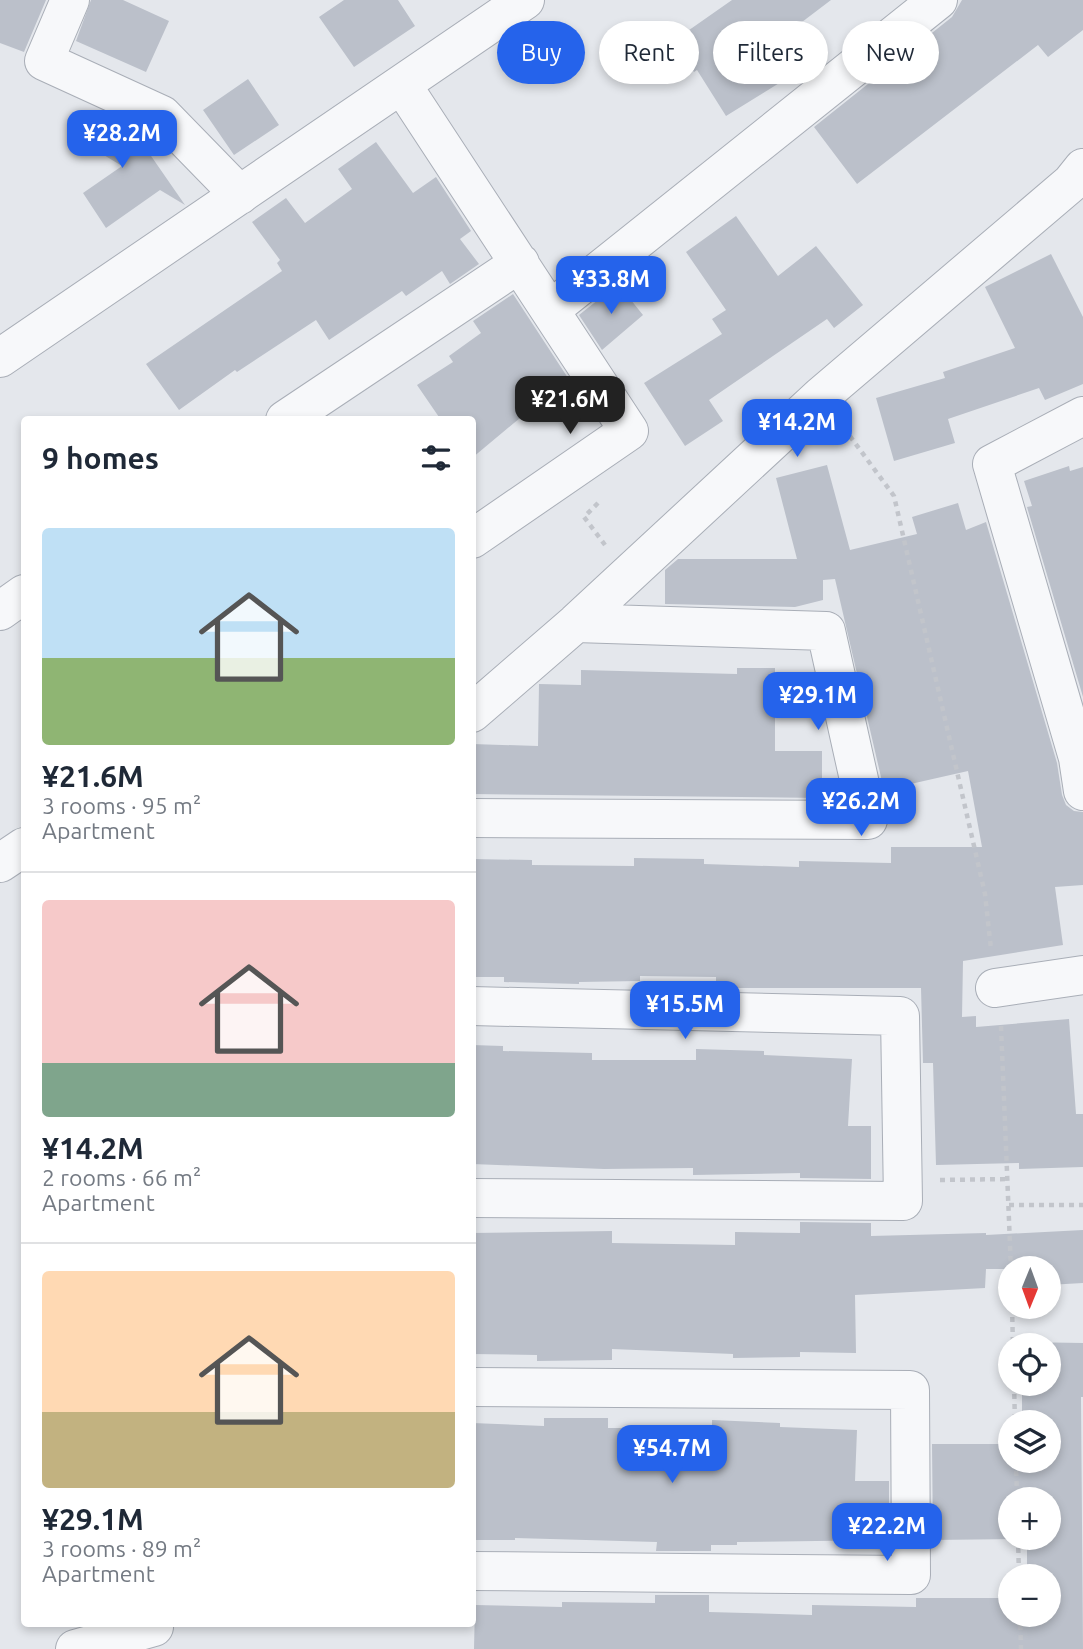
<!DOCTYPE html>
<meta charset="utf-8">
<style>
:root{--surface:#fff;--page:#f6f6f7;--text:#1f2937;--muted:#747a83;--line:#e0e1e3;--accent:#2563eb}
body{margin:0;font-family:Ubuntu,sans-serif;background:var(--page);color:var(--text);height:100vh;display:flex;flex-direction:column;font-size:26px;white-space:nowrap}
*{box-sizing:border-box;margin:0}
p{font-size:23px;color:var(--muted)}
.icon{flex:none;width:38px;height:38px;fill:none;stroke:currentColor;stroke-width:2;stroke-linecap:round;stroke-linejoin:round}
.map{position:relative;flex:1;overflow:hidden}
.panel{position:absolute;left:21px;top:416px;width:455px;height:1211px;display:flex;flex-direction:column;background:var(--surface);border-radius:7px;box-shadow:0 4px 10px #0003}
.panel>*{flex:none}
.banner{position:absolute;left:497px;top:21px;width:480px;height:63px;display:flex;gap:14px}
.needle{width:46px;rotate:181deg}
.tools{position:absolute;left:998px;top:1256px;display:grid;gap:14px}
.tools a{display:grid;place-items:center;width:63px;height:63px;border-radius:50%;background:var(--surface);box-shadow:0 4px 10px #0003;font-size:35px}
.price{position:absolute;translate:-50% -60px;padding:0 16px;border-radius:14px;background:var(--accent);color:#fff;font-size:23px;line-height:46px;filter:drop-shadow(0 2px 4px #0008)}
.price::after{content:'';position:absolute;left:50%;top:42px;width:21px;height:16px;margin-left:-10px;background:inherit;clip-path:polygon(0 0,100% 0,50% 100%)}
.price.selected{background:#222;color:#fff}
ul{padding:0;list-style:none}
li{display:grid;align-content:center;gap:14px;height:371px;padding:0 21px}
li+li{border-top:2px solid var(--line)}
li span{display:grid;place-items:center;height:217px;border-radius:7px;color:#555}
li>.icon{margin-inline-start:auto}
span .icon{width:126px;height:126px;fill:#fffc;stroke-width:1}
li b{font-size:30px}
h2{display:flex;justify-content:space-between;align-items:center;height:84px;padding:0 21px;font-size:30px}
.pill{padding:0 24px;border-radius:32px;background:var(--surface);box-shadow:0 4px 10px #0003;font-size:24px;line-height:63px}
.pill.selected{background:var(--accent);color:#fff}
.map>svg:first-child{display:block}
</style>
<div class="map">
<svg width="1083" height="1649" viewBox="0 0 1083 1649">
<rect width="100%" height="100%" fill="#e4e7ec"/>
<path fill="#bbc0ca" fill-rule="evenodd" d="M 0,0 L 46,0 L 24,52 L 0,43 Z
M 91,0 L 123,0 L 169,21 L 146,72 L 76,41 Z
M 344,0 L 398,0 L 415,26 L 354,67 L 319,17 Z
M 732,0 L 831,0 L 777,41 L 797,72 L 726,116 L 697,70 L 694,72 L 672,42 Z
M 962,0 L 1083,0 L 1083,30 L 1048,57 L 1038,45 L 857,184 L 814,127 L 952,17 Z
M 248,79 L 279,125 L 234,155 L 203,110 Z
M 98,110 L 132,125 L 131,127 L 185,205 L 160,190 L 106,228 L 83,193 L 122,166 L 79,140 Z
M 376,142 L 413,193 L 436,177 L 471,231 L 460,239 L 479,264 L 450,284 L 442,271 L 406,296 L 402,291 L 329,340 L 316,320 L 237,372 L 235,370 L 179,410 L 146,364 L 282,271 L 277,263 L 280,260 L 252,222 L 286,198 L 305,223 L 352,189 L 338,169 Z
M 736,216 L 778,276 L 816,246 L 863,305 L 834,328 L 827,319 L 709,400 L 723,421 L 685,446 L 644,383 L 722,334 L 712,319 L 726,310 L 686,252 Z
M 1051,254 L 1083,317 L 1083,384 L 1045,400 L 1039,388 L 948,419 L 955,443 L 894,461 L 876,398 L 945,378 L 943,372 L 1015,348 L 985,287 Z
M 618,284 L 643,315 L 602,350 L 579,315 Z
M 513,294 L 568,378 L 472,458 L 472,420 L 441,420 L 417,385 L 453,362 L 449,356 L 481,333 L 473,321 Z
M 827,465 L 850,550 L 917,534 L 912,517 L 958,503 L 966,530 L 986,522 L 1057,763 L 1062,795 L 1066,805 L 1074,811 L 1083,812 L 1083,885 L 1055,887 L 1063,945 L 963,961 L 962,1017 L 976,1016 L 976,1027 L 1069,1019 L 1076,1114 L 1083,1114 L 1083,1167 L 1019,1169 L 1019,1163 L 936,1165 L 933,1063 L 923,1063 L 921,988 L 716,988 L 716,977 L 640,976 L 640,981 L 579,982 L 579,984 L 504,982 L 504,977 L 472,977 L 472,859 L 532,860 L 532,865 L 634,866 L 634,858 L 704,859 L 704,864 L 799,867 L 799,861 L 891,863 L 891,847 L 982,847 L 968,771 L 884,790 L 835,579 L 823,580 L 823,600 L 795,607 L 665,604 L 665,570 L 678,559 L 797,559 L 776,478 Z
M 1069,466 L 1070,471 L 1083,467 L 1083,697 L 1027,507 L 1032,506 L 1024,481 Z
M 737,668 L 775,668 L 775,751 L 822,751 L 822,798 L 472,794 L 472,744 L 538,746 L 539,684 L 581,685 L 581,670 L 737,674 Z
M 472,1045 L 503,1046 L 503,1051 L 592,1053 L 592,1060 L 696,1060 L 696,1049 L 764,1051 L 764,1055 L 852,1059 L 848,1126 L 871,1126 L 871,1179 L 800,1178 L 800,1173 L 693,1175 L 693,1168 L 604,1169 L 472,1164 Z
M 800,1222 L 871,1223 L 871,1236 L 986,1233 L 986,1235 L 1083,1230 L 1083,1283 L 1048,1285 L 1048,1269 L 986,1269 L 985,1288 L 855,1295 L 856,1353 L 800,1352 L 800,1357 L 733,1358 L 733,1354 L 612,1349 L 612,1360 L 537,1361 L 537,1355 L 472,1354 L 472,1233 L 612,1231 L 612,1243 L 735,1245 L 735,1232 L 800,1233 Z
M 1022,1342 L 1083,1343 L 1083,1397 L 1081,1397 L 1083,1649 L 474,1649 L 475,1605 L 562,1607 L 562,1602 L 655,1603 L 655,1595 L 709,1595 L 709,1612 L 812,1615 L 812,1605 L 916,1607 L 916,1598 L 1010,1598 L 1010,1615 L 1048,1615 L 1048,1577 L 1027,1577 L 1027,1539 L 933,1540 L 932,1444 L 1010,1444 L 1010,1461 L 1048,1461 L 1048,1423 L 1022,1423 L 1022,1384 L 1048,1384 L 1048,1346 L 1022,1346 ZM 1010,1500 L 1048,1500 L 1048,1538 L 1010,1538 Z
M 544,1418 L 608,1418 L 608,1428 L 712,1428 L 712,1420 L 780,1423 L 780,1427 L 857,1430 L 855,1481 L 889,1481 L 889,1540 L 737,1542 L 737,1545 L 711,1545 L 711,1551 L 656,1551 L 657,1542 L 515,1538 L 515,1540 L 472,1540 L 472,1423 L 544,1426 Z"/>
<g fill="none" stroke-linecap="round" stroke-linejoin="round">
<defs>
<path id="minor" d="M 70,0 L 44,61 L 162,115 L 240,195
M 402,85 L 629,431 L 472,539
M 550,310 L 938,0
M 0,358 L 525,0
M 1083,416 L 992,464 L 1078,758 L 1083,791
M 285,420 L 520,263
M 0,611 L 24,594
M 472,713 L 576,623 L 821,396 L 1071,183 L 1083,168
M 472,818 L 868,820 L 826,631 L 576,623
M 0,863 L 24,847
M 995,988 L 1083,975
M 472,1006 L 900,1016 L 903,1201 L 472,1198
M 472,1387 L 910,1390 L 911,1575 L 472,1571
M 75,1649 L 154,1627"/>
</defs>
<use href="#minor" stroke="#a9aeb7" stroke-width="40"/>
<path stroke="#c2c5cb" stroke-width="4.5" stroke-dasharray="5 5" stroke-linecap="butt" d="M 844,428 L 894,496 L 985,894 L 991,949
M 598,503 L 584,517 L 605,545
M 1001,1026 L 1011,1269
M 940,1180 L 1009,1179
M 1009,1205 L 1083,1205
M 1012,1307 L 1013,1346
M 1014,1384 L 1015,1423
M 1016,1461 L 1017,1500
M 1018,1538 L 1019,1577
M 1020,1615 L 1021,1649"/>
<use href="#minor" stroke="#f7f8fa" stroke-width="38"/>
</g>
</svg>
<div class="tools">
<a><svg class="needle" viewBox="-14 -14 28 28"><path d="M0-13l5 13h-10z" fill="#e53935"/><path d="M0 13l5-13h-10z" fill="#747a83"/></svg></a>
<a><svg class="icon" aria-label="locate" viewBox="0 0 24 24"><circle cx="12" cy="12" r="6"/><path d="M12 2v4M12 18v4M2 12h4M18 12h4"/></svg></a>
<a><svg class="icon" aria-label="layers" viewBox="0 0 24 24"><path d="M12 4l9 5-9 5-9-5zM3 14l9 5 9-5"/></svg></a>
<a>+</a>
<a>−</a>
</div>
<b class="price" style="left:122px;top:170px">¥28.2M</b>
<b class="price" style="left:611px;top:316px">¥33.8M</b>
<b class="price selected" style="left:570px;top:436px">¥21.6M</b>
<b class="price" style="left:797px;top:459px">¥14.2M</b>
<b class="price" style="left:818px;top:732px">¥29.1M</b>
<b class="price" style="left:861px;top:838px">¥26.2M</b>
<b class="price" style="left:685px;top:1041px">¥15.5M</b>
<b class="price" style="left:672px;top:1485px">¥54.7M</b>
<b class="price" style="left:887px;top:1563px">¥22.2M</b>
<div class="banner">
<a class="pill selected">Buy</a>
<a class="pill">Rent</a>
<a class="pill">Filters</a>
<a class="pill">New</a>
</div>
<section class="panel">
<h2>9 homes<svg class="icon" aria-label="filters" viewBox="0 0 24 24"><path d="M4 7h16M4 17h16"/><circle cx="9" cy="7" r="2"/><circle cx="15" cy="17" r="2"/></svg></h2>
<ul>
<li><span style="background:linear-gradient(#bfe0f5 60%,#8fb573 0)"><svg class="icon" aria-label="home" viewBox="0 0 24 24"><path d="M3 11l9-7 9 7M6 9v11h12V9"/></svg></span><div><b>¥21.6M</b><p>3 rooms · 95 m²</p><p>Apartment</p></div></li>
<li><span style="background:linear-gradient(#f6c9c9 75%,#7fa58c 0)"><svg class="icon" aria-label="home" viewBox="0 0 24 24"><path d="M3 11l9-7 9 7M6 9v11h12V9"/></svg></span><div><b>¥14.2M</b><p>2 rooms · 66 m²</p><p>Apartment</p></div></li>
<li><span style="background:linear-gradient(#ffd9b3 65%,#c2b280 0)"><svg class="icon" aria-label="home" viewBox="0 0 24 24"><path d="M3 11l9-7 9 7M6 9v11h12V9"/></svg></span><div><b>¥29.1M</b><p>3 rooms · 89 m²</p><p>Apartment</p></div></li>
</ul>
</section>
</div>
